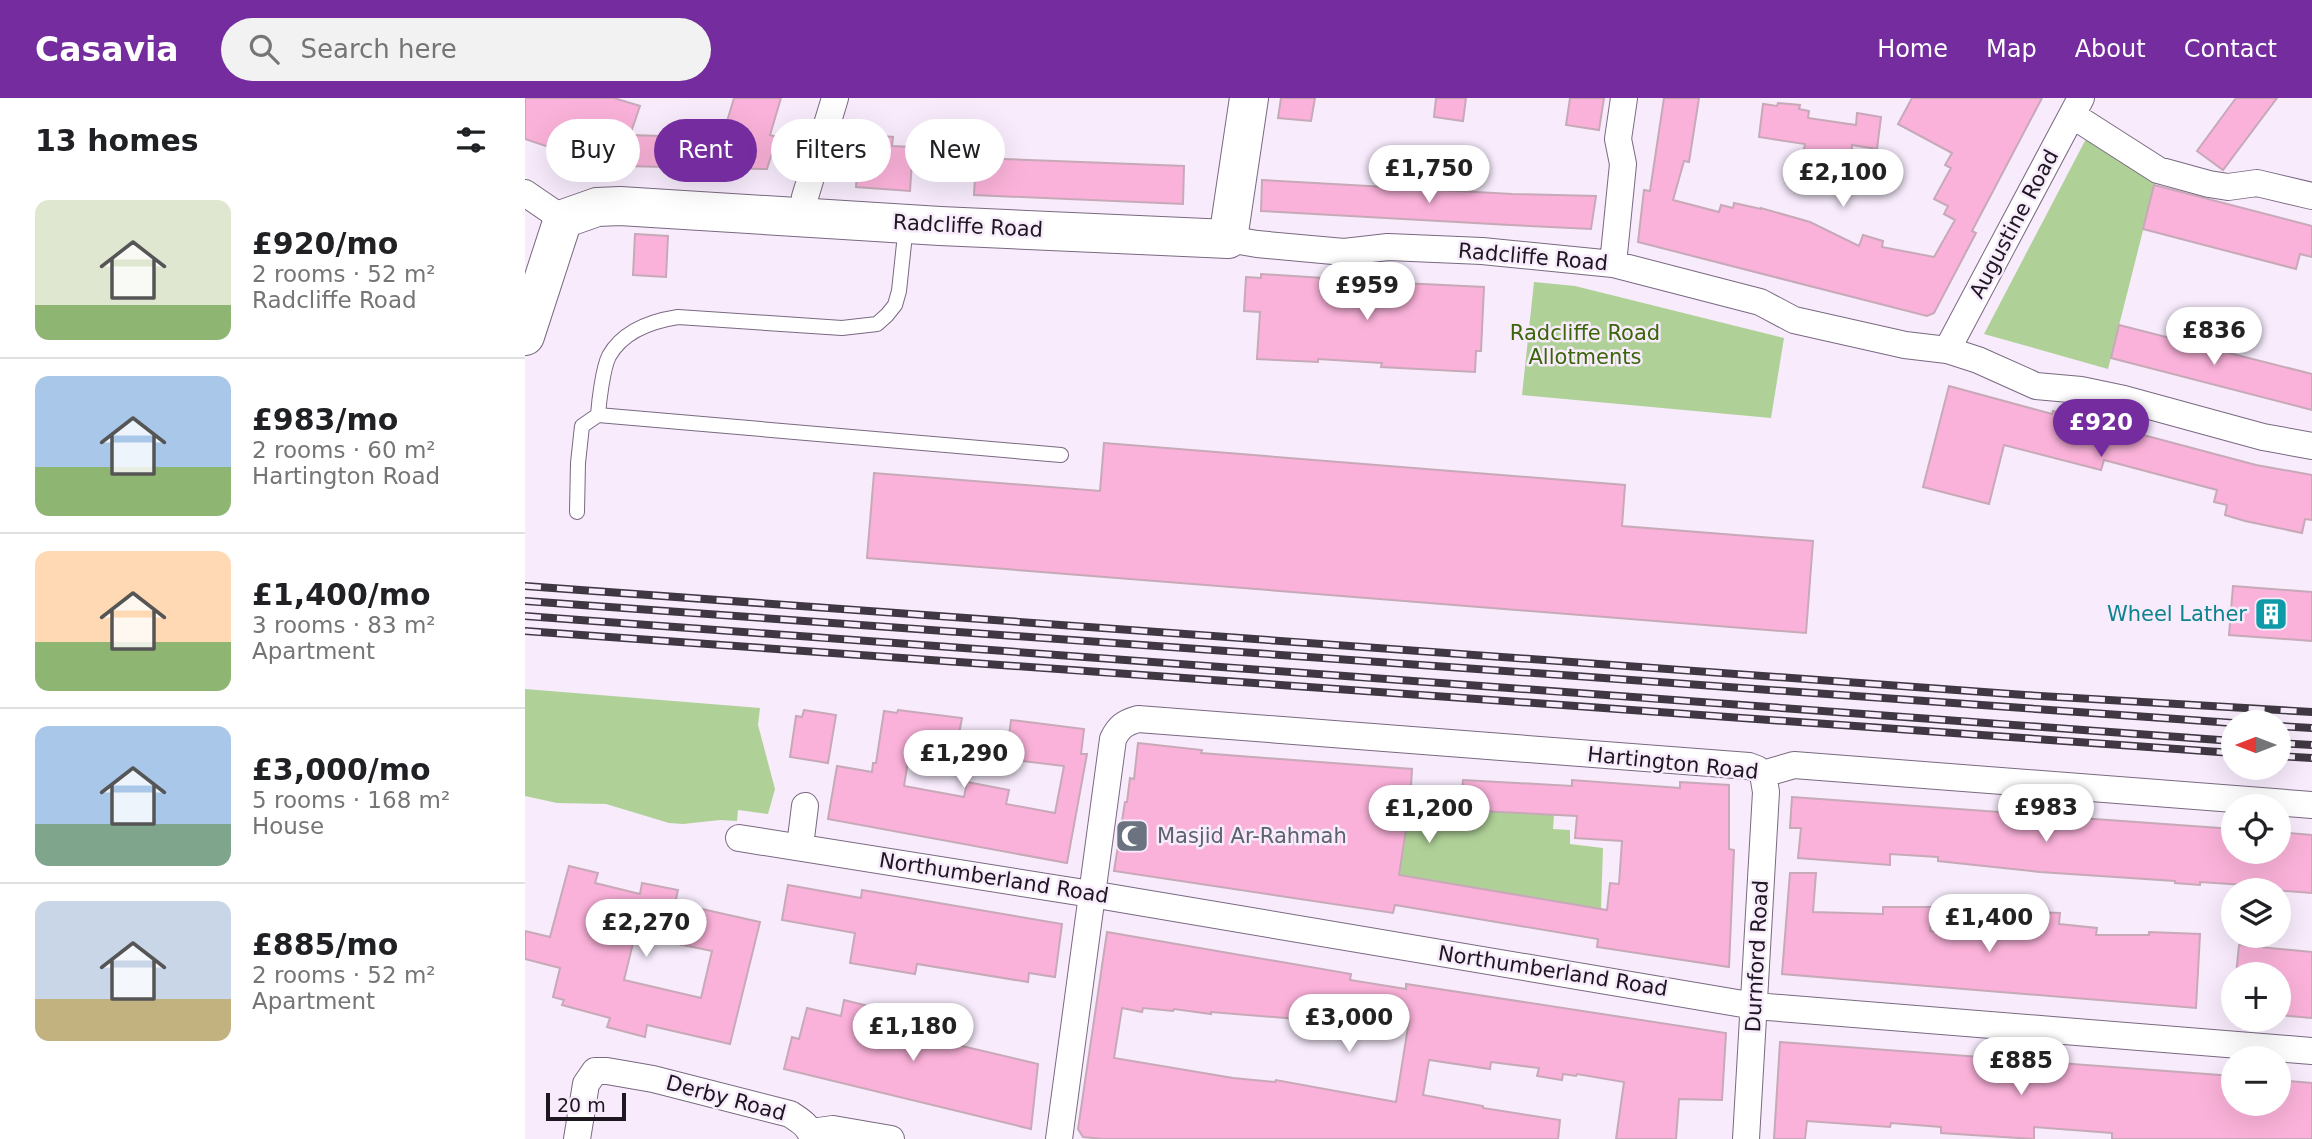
<!DOCTYPE html>
<meta charset="utf-8">
<style>
:root{--surface:#fff;--page:#f2f2f2;--text:#202124;--muted:#757577;--line:#e0e0e0;--accent:#742c9f}
body{margin:0;font-family:"DejaVu Sans",sans-serif;background:var(--page);color:var(--text);height:100vh;display:flex;flex-direction:column;font-size:26px;white-space:nowrap}
*{box-sizing:border-box;margin:0}
p{font-size:23px;color:var(--muted)}
.icon{flex:none;width:38px;height:38px;fill:none;stroke:currentColor;stroke-width:2;stroke-linecap:round;stroke-linejoin:round}
.map{position:relative;flex:1;overflow:hidden}
.details{display:flex;flex-direction:column;background:var(--surface);width:525px}
.details>*{flex:none}
.hud{position:absolute;left:21px;top:21px;width:665px;height:63px;display:flex;gap:14px}
.needle{width:46px;rotate:270deg}
.controls{position:absolute;left:1696px;top:612px;display:grid;gap:14px}
.controls a{display:grid;place-items:center;width:70px;height:70px;border-radius:50%;background:var(--surface);box-shadow:0 7px 28px #0002;font-size:35px}
.scale{position:absolute;left:21px;bottom:18px;width:80px;box-sizing:border-box;padding-left:7px;border:4px solid #1d1720;border-top:0;font-size:19px;line-height:24px;white-space:nowrap;color:#1d1720;-webkit-text-stroke:5px #f7ebfc;paint-order:stroke}
.price{position:absolute;translate:-50% -60px;padding:0 16px;border-radius:24px;background:#fff;color:#222;font-size:23px;line-height:46px;filter:drop-shadow(0 2px 4px #0008)}
.price::after{content:'';position:absolute;left:50%;top:42px;width:21px;height:16px;margin-left:-10px;background:inherit;clip-path:polygon(0 0,100% 0,50% 100%)}
.price.selected{background:var(--accent);color:#fff}
ul{padding:0;list-style:none}
li{display:flex;align-items:center;gap:21px;height:175px;padding:0 35px}
li+li{border-top:2px solid var(--line)}
li span{display:grid;place-items:center;flex:none;width:196px;height:140px;border-radius:14px;color:#555}
li>.icon{margin-inline-start:auto}
span .icon{width:84px;height:84px;fill:#fffc;stroke-width:1}
li b{font-size:30px}
h2{display:flex;justify-content:space-between;align-items:center;height:84px;padding:0 35px;font-size:30px}
.pill{padding:0 24px;border-radius:32px;background:var(--surface);box-shadow:0 7px 28px #0002;font-size:24px;line-height:63px}
.pill.selected{background:var(--accent);color:#fff}
header{display:flex;align-items:center;gap:42px;box-sizing:border-box;height:98px;padding:0 35px;background:var(--accent);color:#fff}
header strong{font-size:33px}
nav{display:flex;gap:38px;margin-inline-start:auto;font-size:24px}
.search{width:490px;height:63px;background:var(--page);display:flex;align-items:center;gap:18px;box-sizing:border-box;padding:0 24px;border-radius:38px;color:var(--muted);font-size:26px}
main{display:flex;flex:1;min-height:0}
.map>svg:first-child{display:block}
</style>
<header>
<strong>Casavia</strong>
<div class="search"><svg class="icon" aria-label="search" viewBox="0 0 24 24"><circle cx="10" cy="10" r="6"/><path d="M15 15l6 6"/></svg>Search here</div>
<nav><a>Home</a><a>Map</a><a>About</a><a>Contact</a></nav>
</header>
<main>
<section class="details">
<h2>13 homes<svg class="icon" aria-label="filters" viewBox="0 0 24 24"><path d="M4 7h16M4 17h16"/><circle cx="9" cy="7" r="2"/><circle cx="15" cy="17" r="2"/></svg></h2>
<ul>
<li><span style="background:linear-gradient(#dfe7d0 75%,#8fb573 0)"><svg class="icon" aria-label="home" viewBox="0 0 24 24"><path d="M3 11l9-7 9 7M6 9v11h12V9"/></svg></span><div><b>£920/mo</b><p>2 rooms · 52 m²</p><p>Radcliffe Road</p></div></li>
<li><span style="background:linear-gradient(#a9c7e8 65%,#8fb573 0)"><svg class="icon" aria-label="home" viewBox="0 0 24 24"><path d="M3 11l9-7 9 7M6 9v11h12V9"/></svg></span><div><b>£983/mo</b><p>2 rooms · 60 m²</p><p>Hartington Road</p></div></li>
<li><span style="background:linear-gradient(#ffd9b3 65%,#8fb573 0)"><svg class="icon" aria-label="home" viewBox="0 0 24 24"><path d="M3 11l9-7 9 7M6 9v11h12V9"/></svg></span><div><b>£1,400/mo</b><p>3 rooms · 83 m²</p><p>Apartment</p></div></li>
<li><span style="background:linear-gradient(#a9c7e8 70%,#7fa58c 0)"><svg class="icon" aria-label="home" viewBox="0 0 24 24"><path d="M3 11l9-7 9 7M6 9v11h12V9"/></svg></span><div><b>£3,000/mo</b><p>5 rooms · 168 m²</p><p>House</p></div></li>
<li><span style="background:linear-gradient(#c9d6e8 70%,#c2b280 0)"><svg class="icon" aria-label="home" viewBox="0 0 24 24"><path d="M3 11l9-7 9 7M6 9v11h12V9"/></svg></span><div><b>£885/mo</b><p>2 rooms · 52 m²</p><p>Apartment</p></div></li>
</ul>
</section>
<div class="map">
<svg width="1787" height="1041" viewBox="0 0 1787 1041">
<rect width="100%" height="100%" fill="#f7ebfc"/>
<path fill="#afd197" d="M 1562,39 L 1630,85 L 1583,271 L 1459,236 Z
M 1009,184 L 1050,188 L 1259,240 L 1246,320 L 997,297 Z
M 0,591 L 235,610 L 233,627 L 250,691 L 243,716 L 213,712 L 212,723 L 195,722 L 158,726 L 144,725 L 81,706 L 32,705 L 0,698 Z
M 924,711 L 1029,717 L 1028,731 L 1045,732 L 1045,746 L 1078,750 L 1076,811 L 874,777 L 883,720 L 923,727 Z"/>
<path fill="#fbb2da" stroke="#c7a9b8" stroke-width="2" fill-rule="evenodd" d="M 0,0 L 89,0 L 115,8 L 105,37 L 197,40 L 209,0 L 256,0 L 245,37 L 252,39 L 242,71 L 97,68 L 95,73 L 0,41 Z
M 756,0 L 790,0 L 786,23 L 753,20 Z
M 911,0 L 941,0 L 938,23 L 909,19 Z
M 1045,0 L 1079,0 L 1074,32 L 1041,27 Z
M 1139,0 L 1174,0 L 1164,64 L 1159,63 L 1148,102 L 1194,114 L 1196,107 L 1208,110 L 1209,105 L 1236,111 L 1236,110 L 1285,124 L 1334,148 L 1338,137 L 1358,143 L 1357,149 L 1409,159 L 1430,122 L 1419,116 L 1423,108 L 1409,101 L 1426,70 L 1420,67 L 1427,55 L 1373,26 L 1387,0 L 1517,0 L 1447,133 L 1451,135 L 1409,215 L 1402,218 L 1113,144 L 1119,92 L 1125,93 Z
M 1711,0 L 1752,0 L 1698,72 L 1672,53 Z
M 1253,5 L 1275,7 L 1274,11 L 1284,13 L 1283,20 L 1331,27 L 1332,15 L 1356,19 L 1352,51 L 1327,47 L 1326,62 L 1278,56 L 1280,46 L 1234,39 L 1238,6 L 1252,8 Z
M 334,36 L 368,39 L 367,48 L 388,49 L 385,93 L 331,89 Z
M 451,60 L 659,68 L 658,106 L 449,97 Z
M 737,82 L 987,96 L 1071,98 L 1066,131 L 985,127 L 736,113 Z
M 1629,87 L 1787,128 L 1787,159 L 1775,156 L 1771,171 L 1618,131 Z
M 110,136 L 143,138 L 141,179 L 108,177 Z
M 736,176 L 798,180 L 798,185 L 857,188 L 857,184 L 959,189 L 956,253 L 951,253 L 950,274 L 856,269 L 857,265 L 793,261 L 793,264 L 732,261 L 735,214 L 719,213 L 721,179 L 736,180 Z
M 1594,227 L 1787,276 L 1787,312 L 1586,260 Z
M 1424,288 L 1527,316 L 1528,313 L 1731,367 L 1787,377 L 1787,422 L 1780,421 L 1777,435 L 1720,423 L 1700,417 L 1702,407 L 1689,404 L 1692,392 L 1579,362 L 1576,372 L 1479,347 L 1464,406 L 1398,389 Z
M 579,345 L 1100,387 L 1097,428 L 1288,443 L 1281,535 L 342,460 L 349,375 L 575,393 Z
M 1708,488 L 1787,494 L 1787,543 L 1704,537 Z
M 279,612 L 311,617 L 303,665 L 265,659 L 271,618 L 277,619 Z
M 373,612 L 437,620 L 431,651 L 386,644 L 379,688 L 439,699 L 442,684 L 484,692 L 481,706 L 530,715 L 539,668 L 481,661 L 486,622 L 559,631 L 556,656 L 562,656 L 542,765 L 303,721 L 312,668 L 347,674 L 348,665 L 351,665 L 359,613 L 372,615 Z
M 613,645 L 677,652 L 676,655 L 887,671 L 885,705 L 874,777 L 1082,812 L 1085,785 L 1094,786 L 1097,743 L 1050,740 L 1052,718 L 936,712 L 938,682 L 1047,688 L 1047,682 L 1155,690 L 1155,684 L 1204,687 L 1204,751 L 1209,752 L 1204,869 L 1072,849 L 1073,841 L 870,807 L 868,815 L 589,773 L 600,704 L 602,704 L 605,680 L 609,681 Z
M 1267,699 L 1708,731 L 1708,754 L 1754,754 L 1754,734 L 1787,737 L 1787,795 L 1719,790 L 1720,787 L 1675,784 L 1675,787 L 1650,785 L 1650,783 L 1515,774 L 1413,763 L 1413,759 L 1365,756 L 1365,767 L 1273,760 L 1276,730 L 1265,730 Z
M 44,768 L 73,775 L 70,785 L 115,796 L 117,785 L 153,792 L 150,805 L 235,824 L 205,946 L 122,927 L 120,939 L 82,929 L 85,920 L 37,907 L 39,902 L 28,899 L 35,870 L 0,861 L 0,833 L 25,839 ZM 110,837 L 187,853 L 176,900 L 99,882 Z
M 1265,775 L 1291,775 L 1288,814 L 1358,816 L 1358,809 L 1408,809 L 1405,833 L 1442,839 L 1469,839 L 1471,813 L 1535,815 L 1534,826 L 1572,830 L 1571,837 L 1624,837 L 1624,834 L 1675,836 L 1671,910 L 1257,876 Z
M 263,787 L 336,800 L 337,792 L 537,826 L 530,879 L 504,875 L 503,884 L 392,866 L 390,876 L 325,865 L 330,835 L 257,822 Z
M 582,834 L 826,876 L 825,882 L 881,891 L 881,886 L 1201,935 L 1197,1002 L 1154,1001 L 1151,1041 L 1091,1041 L 1099,984 L 1052,976 L 1051,978 L 1038,976 L 1037,982 L 1012,978 L 1014,970 L 966,964 L 965,971 L 904,962 L 898,997 L 958,1008 L 958,1010 L 1035,1022 L 1033,1041 L 578,1041 L 558,1039 L 553,1031 ZM 597,910 L 617,914 L 618,910 L 648,913 L 649,911 L 686,916 L 686,914 L 773,921 L 772,930 L 792,932 L 794,920 L 819,925 L 821,912 L 884,923 L 871,1004 L 751,982 L 750,984 L 708,980 L 589,960 Z
M 1714,847 L 1787,854 L 1787,920 L 1754,917 L 1754,877 L 1711,877 Z
M 319,902 L 424,928 L 420,944 L 513,966 L 506,1031 L 259,971 L 267,939 L 274,941 L 282,910 L 316,918 Z
M 1255,944 L 1708,978 L 1708,1006 L 1754,1006 L 1754,982 L 1787,985 L 1787,1041 L 1587,1041 L 1587,1035 L 1509,1029 L 1509,1041 L 1416,1035 L 1416,1029 L 1366,1025 L 1365,1029 L 1282,1023 L 1280,1041 L 1249,1041 Z"/>
<g fill="none" stroke-linecap="round" stroke-linejoin="round">
<defs>
<path id="lane" d="M 73,317 L 536,357
M 52,414 L 53,365 L 57,328 L 73,317 C 74,303 78,270 84,258 C 98,233 127,223 153,219 L 317,230 L 352,226 L 362,217 L 370,207 L 374,193 L 381,127"/>
<path id="street" d="M 1547,17 L 1633,72 L 1684,86 L 1703,89 L 1732,85 L 1787,98
M 0,95 L 38,121
M 277,119 L 280,99 L 310,0
M 703,141 L 732,146 L 819,154 L 863,149 L 957,153 L 1088,166 L 1235,204 L 1269,222 L 1380,247 L 1422,252 L 1453,262 L 1511,288 L 1556,292 L 1599,301 L 1738,339 L 1787,348
M 1088,166 L 1098,66 L 1093,41 L 1099,0
M 1422,252 L 1556,0
M 1238,676 L 1269,667 L 1787,707
M 214,740 L 566,796 L 1230,908 L 1787,953
M 275,748 L 280,708
M 286,1034 L 308,1031 L 366,1041
M 52,1041 L 61,986 L 70,973 L 82,973 L 128,981 L 265,1016 C 276,1023 284,1028 288,1041
M 534,1041 L 588,641 C 594,629 599,625 613,621 L 1224,668 L 1232,671 L 1238,676
M 1221,1041 L 1241,694 L 1238,676"/>
<path id="secondary" d="M 0,238 L 38,121 L 72,109 L 95,108 L 415,128 L 703,141 L 724,0"/>
</defs>
<use href="#lane" stroke="#796981" stroke-width="16"/>
<use href="#street" stroke="#796981" stroke-width="28"/>
<use href="#secondary" stroke="#796981" stroke-width="40"/>
<use href="#lane" stroke="#fff" stroke-width="14"/>
<use href="#street" stroke="#fff" stroke-width="26"/>
<use href="#secondary" stroke="#fff" stroke-width="38"/>
<defs>
<path id="rail" d="M 0,488 L 1500,597 L 1787,614
M 0,503 L 1708,625
M 0,518 L 1708,643
M 0,533 L 1708,655
M 1754,628 L 1787,630
M 1754,645 L 1787,647
M 1754,658 L 1787,660"/>
</defs>
<use href="#rail" stroke="#3f3842" stroke-width="8"/>
<use href="#rail" stroke="#f7ebfc" stroke-width="5" stroke-dasharray="16" stroke-linecap="butt"/>
</g>
<defs>
<symbol id="building-square" viewBox="-11 -11 22 22"><rect x="-9" y="-9" width="18" height="18" rx="4" fill="#0f9aa8" stroke="#f7ebfc"/><path d="M-4-6H4V6H1V3H-1V6H-4ZM-2.5-4.3h1.7v1.8h-1.7ZM.8-4.3h1.7v1.8H.8ZM-2.5-1h1.7V.8h-1.7ZM.8-1h1.7V.8H.8Z" fill="#fff"/></symbol>
<symbol id="mosque-square" viewBox="-11 -11 22 22"><rect x="-9" y="-9" width="18" height="18" rx="4" fill="#6b7280" stroke="#f7ebfc"/><path d="M3.5-4.9A6 6 0 1 0 3.5 4.9A5 5 0 1 1 3.5-4.9Z" fill="#fff"/></symbol>
</defs>
<g fill-rule="evenodd">
<use href="#building-square" x="1727" y="497" width="38" height="38"/>
<use href="#mosque-square" x="588" y="719" width="38" height="38"/>
</g>
<g text-anchor="middle" dominant-baseline="central" stroke-width="5" stroke-linejoin="round" paint-order="stroke">
<g font-size="21" fill="#1d1720" stroke="#f7ebfc">
<text transform="translate(1489 126) rotate(-62)">Augustine Road</text>
<text transform="translate(443 128) rotate(3)">Radcliffe Road</text>
<text transform="translate(1008 159) rotate(5)">Radcliffe Road</text>
<text transform="translate(1148 665) rotate(6)">Hartington Road</text>
<text transform="translate(469 780) rotate(9)">Northumberland Road</text>
<text transform="translate(1232 858) rotate(-87)">Durnford Road</text>
<text transform="translate(1028 873) rotate(9)">Northumberland Road</text>
<text transform="translate(201 1000) rotate(15)">Derby Road</text>
</g>
<g font-size="21" fill="#3b6509" stroke="#f7ebfc">
<text x="1060" y="235">Radcliffe Road<tspan x="1060" dy="24">Allotments</tspan></text>
</g>
<g font-size="21" fill="#0d838f" stroke="#f7ebfc" text-anchor="end">
<text x="1722" y="516">Wheel Lather</text>
</g>
<g font-size="21" fill="#5b616d" stroke="#f7ebfc" text-anchor="start">
<text x="632" y="738">Masjid Ar-Rahmah</text>
</g>
</g>
</svg>
<div class="controls">
<a><svg class="needle" viewBox="-14 -14 28 28"><path d="M0-13l5 13h-10z" fill="#e53935"/><path d="M0 13l5-13h-10z" fill="#757577"/></svg></a>
<a><svg class="icon" aria-label="locate" viewBox="0 0 24 24"><circle cx="12" cy="12" r="6"/><path d="M12 2v4M12 18v4M2 12h4M18 12h4"/></svg></a>
<a><svg class="icon" aria-label="layers" viewBox="0 0 24 24"><path d="M12 4l9 5-9 5-9-5zM3 14l9 5 9-5"/></svg></a>
<a>+</a>
<a>−</a>
</div>
<div class="scale">20 m</div>
<b class="price" style="left:904px;top:107px">£1,750</b>
<b class="price" style="left:1318px;top:111px">£2,100</b>
<b class="price" style="left:842px;top:224px">£959</b>
<b class="price" style="left:1689px;top:269px">£836</b>
<b class="price selected" style="left:1576px;top:361px">£920</b>
<b class="price" style="left:439px;top:692px">£1,290</b>
<b class="price" style="left:1521px;top:746px">£983</b>
<b class="price" style="left:904px;top:747px">£1,200</b>
<b class="price" style="left:1464px;top:856px">£1,400</b>
<b class="price" style="left:121px;top:861px">£2,270</b>
<b class="price" style="left:824px;top:956px">£3,000</b>
<b class="price" style="left:388px;top:965px">£1,180</b>
<b class="price" style="left:1496px;top:999px">£885</b>
<div class="hud">
<a class="pill">Buy</a>
<a class="pill selected">Rent</a>
<a class="pill">Filters</a>
<a class="pill">New</a>
</div>
</div>
</main>
